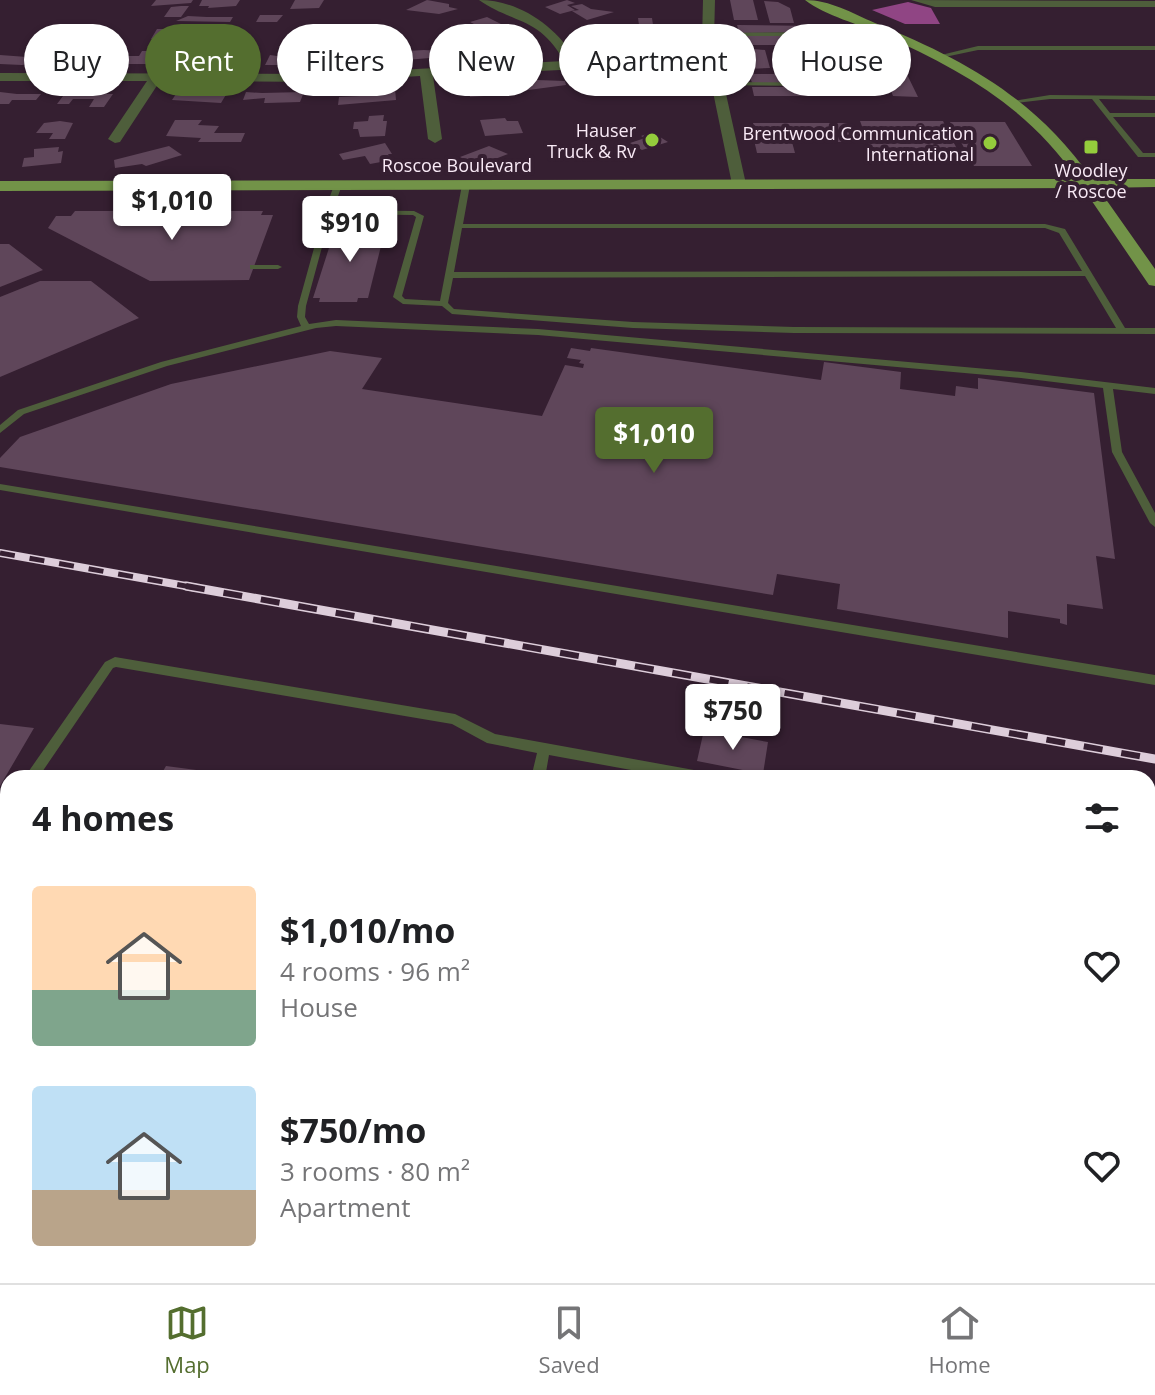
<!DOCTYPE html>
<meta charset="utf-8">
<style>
:root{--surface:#fff;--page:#f6f6f6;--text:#202124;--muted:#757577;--line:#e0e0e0;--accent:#546e2f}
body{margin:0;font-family:"Open Sans",sans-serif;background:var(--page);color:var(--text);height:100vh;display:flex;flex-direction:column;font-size:30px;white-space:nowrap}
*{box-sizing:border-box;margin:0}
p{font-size:26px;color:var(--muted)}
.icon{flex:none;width:44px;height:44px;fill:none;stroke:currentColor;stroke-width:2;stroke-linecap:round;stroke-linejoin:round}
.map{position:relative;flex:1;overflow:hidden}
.drawer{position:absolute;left:0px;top:770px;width:1156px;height:514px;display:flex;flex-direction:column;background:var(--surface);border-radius:24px 24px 0 0;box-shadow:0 2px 6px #0004}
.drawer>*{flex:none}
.hud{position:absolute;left:24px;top:24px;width:1108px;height:72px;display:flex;gap:16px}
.price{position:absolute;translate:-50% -68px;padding:0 18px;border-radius:8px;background:#fff;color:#222;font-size:26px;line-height:52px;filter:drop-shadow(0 2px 4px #0008)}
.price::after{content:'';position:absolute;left:50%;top:48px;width:24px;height:18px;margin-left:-12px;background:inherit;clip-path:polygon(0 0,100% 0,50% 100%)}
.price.active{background:var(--accent);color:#fff}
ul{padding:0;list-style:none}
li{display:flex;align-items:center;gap:24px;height:200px;padding:0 32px}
li span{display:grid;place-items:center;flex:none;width:224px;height:160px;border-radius:8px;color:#555}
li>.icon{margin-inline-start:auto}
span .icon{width:96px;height:96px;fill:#fffc;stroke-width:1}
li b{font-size:34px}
h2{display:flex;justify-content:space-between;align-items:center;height:96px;padding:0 32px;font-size:34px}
.chip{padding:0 28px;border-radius:36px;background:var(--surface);box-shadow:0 2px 6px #0004;font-size:28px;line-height:72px}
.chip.active{background:var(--accent);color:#fff}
.dock{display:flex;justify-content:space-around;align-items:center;height:112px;border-top:2px solid var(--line);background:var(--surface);font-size:22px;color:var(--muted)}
.dock a{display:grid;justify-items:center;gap:4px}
.dock .active{color:var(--accent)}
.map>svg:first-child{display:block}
</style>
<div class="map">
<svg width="1155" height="1283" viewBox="0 0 1155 1283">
<rect width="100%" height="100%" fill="#351f31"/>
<path fill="#904584" d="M 908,2 L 931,8 L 940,24 L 905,24 L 872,10 Z"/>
<path fill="#5f465a" d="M 156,0 L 193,0 L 191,3 L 151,6 Z
M 202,0 L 240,0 L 236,6 L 208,8 L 209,6 L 199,6 Z
M 295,0 L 324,0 L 319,8 L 290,9 Z
M 427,0 L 449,4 L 449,7 L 458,9 L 439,14 L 406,10 Z
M 567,0 L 575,3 L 567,5 L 575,10 L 560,14 L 545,7 Z
M 730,0 L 753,0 L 758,20 L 734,20 Z
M 764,1 L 778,2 L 790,8 L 794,23 L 770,23 Z
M 582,4 L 591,9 L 614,12 L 587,20 L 572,11 L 579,10 L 571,6 Z
M 181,6 L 189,6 L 181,17 L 164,17 L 171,7 Z
M 260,15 L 283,15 L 277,22 L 256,22 Z
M 188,16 L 207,17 L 233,17 L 230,22 L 176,21 Z
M 487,17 L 505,26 L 488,31 L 471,26 L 476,25 L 470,22 Z
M 638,18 L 652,18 L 654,32 L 640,32 Z
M 737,25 L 813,26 L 815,32 L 742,33 L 739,32 Z
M 157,29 L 176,29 L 169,39 L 151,39 Z
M 651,36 L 684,36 L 685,45 L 643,47 L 642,38 L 652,38 Z
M 744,36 L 830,36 L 833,45 L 742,45 L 740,37 Z
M 297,37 L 317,37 L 312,48 L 292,48 Z
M 521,38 L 529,46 L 530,49 L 525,49 L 529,54 L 503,54 L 497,45 L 502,44 L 499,40 Z
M 622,39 L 626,48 L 587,49 L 584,40 Z
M 848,46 L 868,55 L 856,59 L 868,60 L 870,69 L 849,69 L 844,59 L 850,59 L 833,51 Z
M 168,48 L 185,48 L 183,51 L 208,51 L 200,65 L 160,64 Z
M 743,48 L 765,50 L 770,68 L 748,69 Z
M 777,49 L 797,49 L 804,69 L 781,68 Z
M 424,50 L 441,51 L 442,57 L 381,62 L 380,57 L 390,52 Z
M 142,51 L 156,51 L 147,64 L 113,64 L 118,56 L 139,56 Z
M 66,52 L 84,52 L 81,55 L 96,55 L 88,64 L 54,64 Z
M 333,52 L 351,52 L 350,56 L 364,56 L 362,61 L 316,64 L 318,57 L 332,56 Z
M 226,53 L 253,53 L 251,58 L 257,58 L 255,63 L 210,65 L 215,56 Z
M 0,55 L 27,57 L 42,55 L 36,63 L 22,65 L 0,64 Z
M 270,55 L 284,57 L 302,57 L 299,65 L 265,65 Z
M 880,58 L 899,58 L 918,97 L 893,96 L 891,91 L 895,91 L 890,89 L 886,80 L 889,78 L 885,78 Z
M 655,74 L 687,75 L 689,82 L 676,82 L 677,87 L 657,87 Z
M 749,74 L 872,74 L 876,83 L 752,83 Z
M 631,75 L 636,84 L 626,86 L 603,87 L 602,84 L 589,85 L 587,79 Z
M 537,80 L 565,81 L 566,85 L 521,91 L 519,82 Z
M 501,83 L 504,92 L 484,91 L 484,96 L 470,97 L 469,92 L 455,93 L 454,87 Z
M 752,87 L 878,87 L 881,96 L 754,96 Z
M 395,88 L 396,100 L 338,105 L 339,97 L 360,96 L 360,90 Z
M 0,92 L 17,94 L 41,94 L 36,100 L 12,100 L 9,104 L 0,104 Z
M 66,92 L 100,92 L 99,94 L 113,94 L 104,107 L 89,107 L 94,99 L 73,99 L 69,104 L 57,104 Z
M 246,92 L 262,93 L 304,92 L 300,102 L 267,103 L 264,103 L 265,98 L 243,100 Z
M 199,93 L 227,93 L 221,103 L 172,100 L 176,94 Z
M 384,115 L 383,121 L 387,121 L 385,136 L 360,137 L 358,129 L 353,129 L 354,122 L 368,121 L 369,116 Z
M 505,118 L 507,121 L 518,121 L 523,133 L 485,136 L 480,120 Z
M 175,120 L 202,120 L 198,125 L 219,126 L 214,133 L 245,133 L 241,142 L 198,142 L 201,138 L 166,136 Z
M 60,121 L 73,123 L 65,139 L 49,139 L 53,133 L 36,133 L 44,123 Z
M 860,121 L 943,121 L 957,149 L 871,149 L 868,142 L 792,142 L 795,153 L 757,153 L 754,140 L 757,140 L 753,123 L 848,123 L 851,129 L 863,129 Z
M 950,122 L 1005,122 L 1032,166 L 974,166 Z
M 652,132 L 668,142 L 642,150 L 630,143 L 645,138 L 641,136 Z
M 385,143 L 392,154 L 388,154 L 392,160 L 370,164 L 365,156 L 343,160 L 339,154 Z
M 567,145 L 585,146 L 584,160 L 567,160 Z
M 169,146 L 182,155 L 146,166 L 142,164 L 115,168 L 114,160 Z
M 489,146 L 508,154 L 477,166 L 460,157 Z
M 59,147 L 58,152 L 63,151 L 61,163 L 22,167 L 24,158 L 34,157 L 34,149 Z
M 75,211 L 263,211 L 261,215 L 273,215 L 249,280 L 150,281 L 48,228 L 56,216 L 71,216 Z
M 336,226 L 386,226 L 368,298 L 358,298 L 357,302 L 319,302 L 320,298 L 313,298 Z
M 0,244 L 9,244 L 43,270 L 0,287 Z
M 40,281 L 91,281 L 139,318 L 0,377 L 0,297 Z
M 571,348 L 590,351 L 591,348 L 821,380 L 824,362 L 901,372 L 900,389 L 955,396 L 956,386 L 978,389 L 978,378 L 1094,393 L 1115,559 L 1096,556 L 1103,609 L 1067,604 L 1067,625 L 1060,623 L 1060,619 L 1008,611 L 1008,638 L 837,609 L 840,584 L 777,574 L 773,595 L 0,467 L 0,458 L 20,437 L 171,384 L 330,351 L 382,358 L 362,389 L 542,416 L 565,365 L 583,368 L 584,364 L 579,363 L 581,360 L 567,358 Z
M 0,724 L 34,728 L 0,786 Z
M 704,730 L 768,742 L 763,774 L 697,761 Z
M 166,766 L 242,776 L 242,778 L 159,778 Z"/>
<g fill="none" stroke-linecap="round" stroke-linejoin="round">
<path fill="#4e5e3b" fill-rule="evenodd" d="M 710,33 L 832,32 L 875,51 L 877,61 L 887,85 L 884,87 L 715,85 L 715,83 L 717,82 L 880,83 L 871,61 L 870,53 L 831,36 L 708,36 Z
M 978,46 L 1155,46 L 1155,50 L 978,50 L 940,58 L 937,56 Z
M 1050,95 L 1155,96 L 1155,100 L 1099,99 L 1110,113 L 1155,113 L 1155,117 L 1113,117 L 1143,153 L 1155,153 L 1155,157 L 1138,157 L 1092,99 L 1050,99 L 1016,103 L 1013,101 Z
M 335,183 L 342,185 L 333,210 L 414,211 L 424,216 L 402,296 L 405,299 L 440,301 L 462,185 L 466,183 L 470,185 L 463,224 L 1045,224 L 1065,229 L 1125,328 L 1155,328 L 1155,334 L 794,333 L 633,328 L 452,314 L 442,306 L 403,304 L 393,297 L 416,217 L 413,215 L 331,214 L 306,306 L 305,317 L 309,324 L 336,320 L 538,329 L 1021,372 L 1155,388 L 1155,394 L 1113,389 L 1122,452 L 1155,513 L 1155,527 L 1150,523 L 1112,452 L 1103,388 L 1021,378 L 538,335 L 336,326 L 316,328 L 167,366 L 24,414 L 0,433 L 0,425 L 18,410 L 161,362 L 301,326 L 297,317 L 298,306 L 324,212 ZM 462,228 L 1045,228 L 1059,233 L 1082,271 L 454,272 ZM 1085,276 L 1116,328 L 794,327 L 633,322 L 454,309 L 448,303 L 453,278 Z
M 250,265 L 278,265 L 282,267 L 278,269 L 250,269 Z
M 0,484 L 1155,675 L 1155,685 L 0,490 Z
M 115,657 L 455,714 L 495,734 L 705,772 L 710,774 L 712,778 L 675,778 L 549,755 L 545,778 L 531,778 L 537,753 L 487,743 L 452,724 L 116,667 L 113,668 L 38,778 L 24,778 L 105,662 Z
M 8,811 C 8,821 11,832 0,836 C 0,826 0,815 8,811 Z
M 75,1276 L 93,1276 L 90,1283 L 72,1283 Z"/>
<path fill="#4e5e3b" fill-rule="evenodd" d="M 479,0 C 519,0 556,26 576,60 L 705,55 L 702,40 L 703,0 L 715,0 L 714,40 L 746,184 L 744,187 L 739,188 L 732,184 L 707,63 L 433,76 L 442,139 L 435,143 L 428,139 L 420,76 L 323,82 L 160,81 L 120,142 L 115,143 L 108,139 L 147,81 L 0,81 L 0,73 L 323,74 L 564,61 C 539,16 513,24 479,0 Z
M 911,0 L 1155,1 L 1155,7 L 935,7 Z
M 0,1181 L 8,1182 L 8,1218 L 0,1215 Z
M 1148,1183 L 1155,1185 L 1155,1221 L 1148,1219 Z
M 416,1276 L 535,1276 L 532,1283 L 419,1283 Z"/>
<path fill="#729348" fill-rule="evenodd" d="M 805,0 C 830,0 852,13 875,23 C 965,60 1035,98 1092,179 L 1155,179 L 1155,187 L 1098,188 L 1155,269 L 1155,286 L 1149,285 L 1083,188 L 0,191 L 0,181 L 1077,179 C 1029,108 960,69 883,35 C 859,24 826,16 805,0 Z"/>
<defs>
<path id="rail-far1" d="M 0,553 L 197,588"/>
<path id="rail" d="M 186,586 L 1155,759"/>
</defs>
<use href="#rail-far1" stroke="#ddcdda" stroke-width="8"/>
<use href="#rail" stroke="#ddcdda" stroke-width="9"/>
<use href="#rail-far1" stroke="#351f31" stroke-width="5" stroke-dasharray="15" stroke-linecap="butt"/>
<use href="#rail" stroke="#351f31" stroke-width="6" stroke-dasharray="19" stroke-linecap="butt"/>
</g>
<g fill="#94cc3c" stroke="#351f31" stroke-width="3">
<circle cx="652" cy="140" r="8"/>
<circle cx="990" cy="143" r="8"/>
<rect x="1083" y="139" width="16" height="16" rx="4"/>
</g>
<g text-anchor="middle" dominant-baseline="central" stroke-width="8" stroke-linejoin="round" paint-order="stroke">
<g font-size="18" fill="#f9eaf6" stroke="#351f31" text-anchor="end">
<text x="636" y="130">Hauser<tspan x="636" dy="21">Truck &amp; Rv</tspan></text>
<text x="974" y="133">Brentwood Communication<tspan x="974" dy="21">International</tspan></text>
<text x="1091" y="170" text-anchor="middle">Woodley<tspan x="1091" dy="21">/ Roscoe</tspan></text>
</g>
<g font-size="18" fill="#f9eaf6" stroke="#351f31">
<text x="457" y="165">Roscoe Boulevard</text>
</g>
</g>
</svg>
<b class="price" style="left:172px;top:242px">$1,010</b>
<b class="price" style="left:350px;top:264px">$910</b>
<b class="price active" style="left:654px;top:475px">$1,010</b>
<b class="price" style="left:733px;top:752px">$750</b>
<div class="hud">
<a class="chip">Buy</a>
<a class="chip active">Rent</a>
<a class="chip">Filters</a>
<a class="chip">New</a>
<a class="chip">Apartment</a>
<a class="chip">House</a>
</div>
<section class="drawer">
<h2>4 homes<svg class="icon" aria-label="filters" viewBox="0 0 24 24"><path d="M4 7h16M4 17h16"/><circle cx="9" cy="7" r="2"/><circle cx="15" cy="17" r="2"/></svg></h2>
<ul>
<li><span style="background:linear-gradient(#ffd9b3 65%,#7fa58c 0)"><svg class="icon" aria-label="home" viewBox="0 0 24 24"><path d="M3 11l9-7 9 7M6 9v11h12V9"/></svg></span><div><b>$1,010/mo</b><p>4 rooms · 96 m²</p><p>House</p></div><svg class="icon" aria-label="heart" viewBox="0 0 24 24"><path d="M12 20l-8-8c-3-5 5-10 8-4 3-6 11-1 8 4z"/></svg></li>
<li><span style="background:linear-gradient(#bfe0f5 65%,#b9a48a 0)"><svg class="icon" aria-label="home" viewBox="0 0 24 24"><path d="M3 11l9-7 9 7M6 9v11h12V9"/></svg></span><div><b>$750/mo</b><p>3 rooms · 80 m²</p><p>Apartment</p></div><svg class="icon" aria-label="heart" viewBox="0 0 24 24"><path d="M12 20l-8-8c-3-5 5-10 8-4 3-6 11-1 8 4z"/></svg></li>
</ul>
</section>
</div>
<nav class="dock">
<a class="active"><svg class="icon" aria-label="map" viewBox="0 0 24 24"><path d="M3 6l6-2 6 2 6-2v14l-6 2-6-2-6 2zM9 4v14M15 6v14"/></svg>Map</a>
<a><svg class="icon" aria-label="saved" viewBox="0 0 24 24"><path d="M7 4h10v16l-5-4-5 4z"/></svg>Saved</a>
<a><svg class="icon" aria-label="home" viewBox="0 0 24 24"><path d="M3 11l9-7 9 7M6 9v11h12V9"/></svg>Home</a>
</nav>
